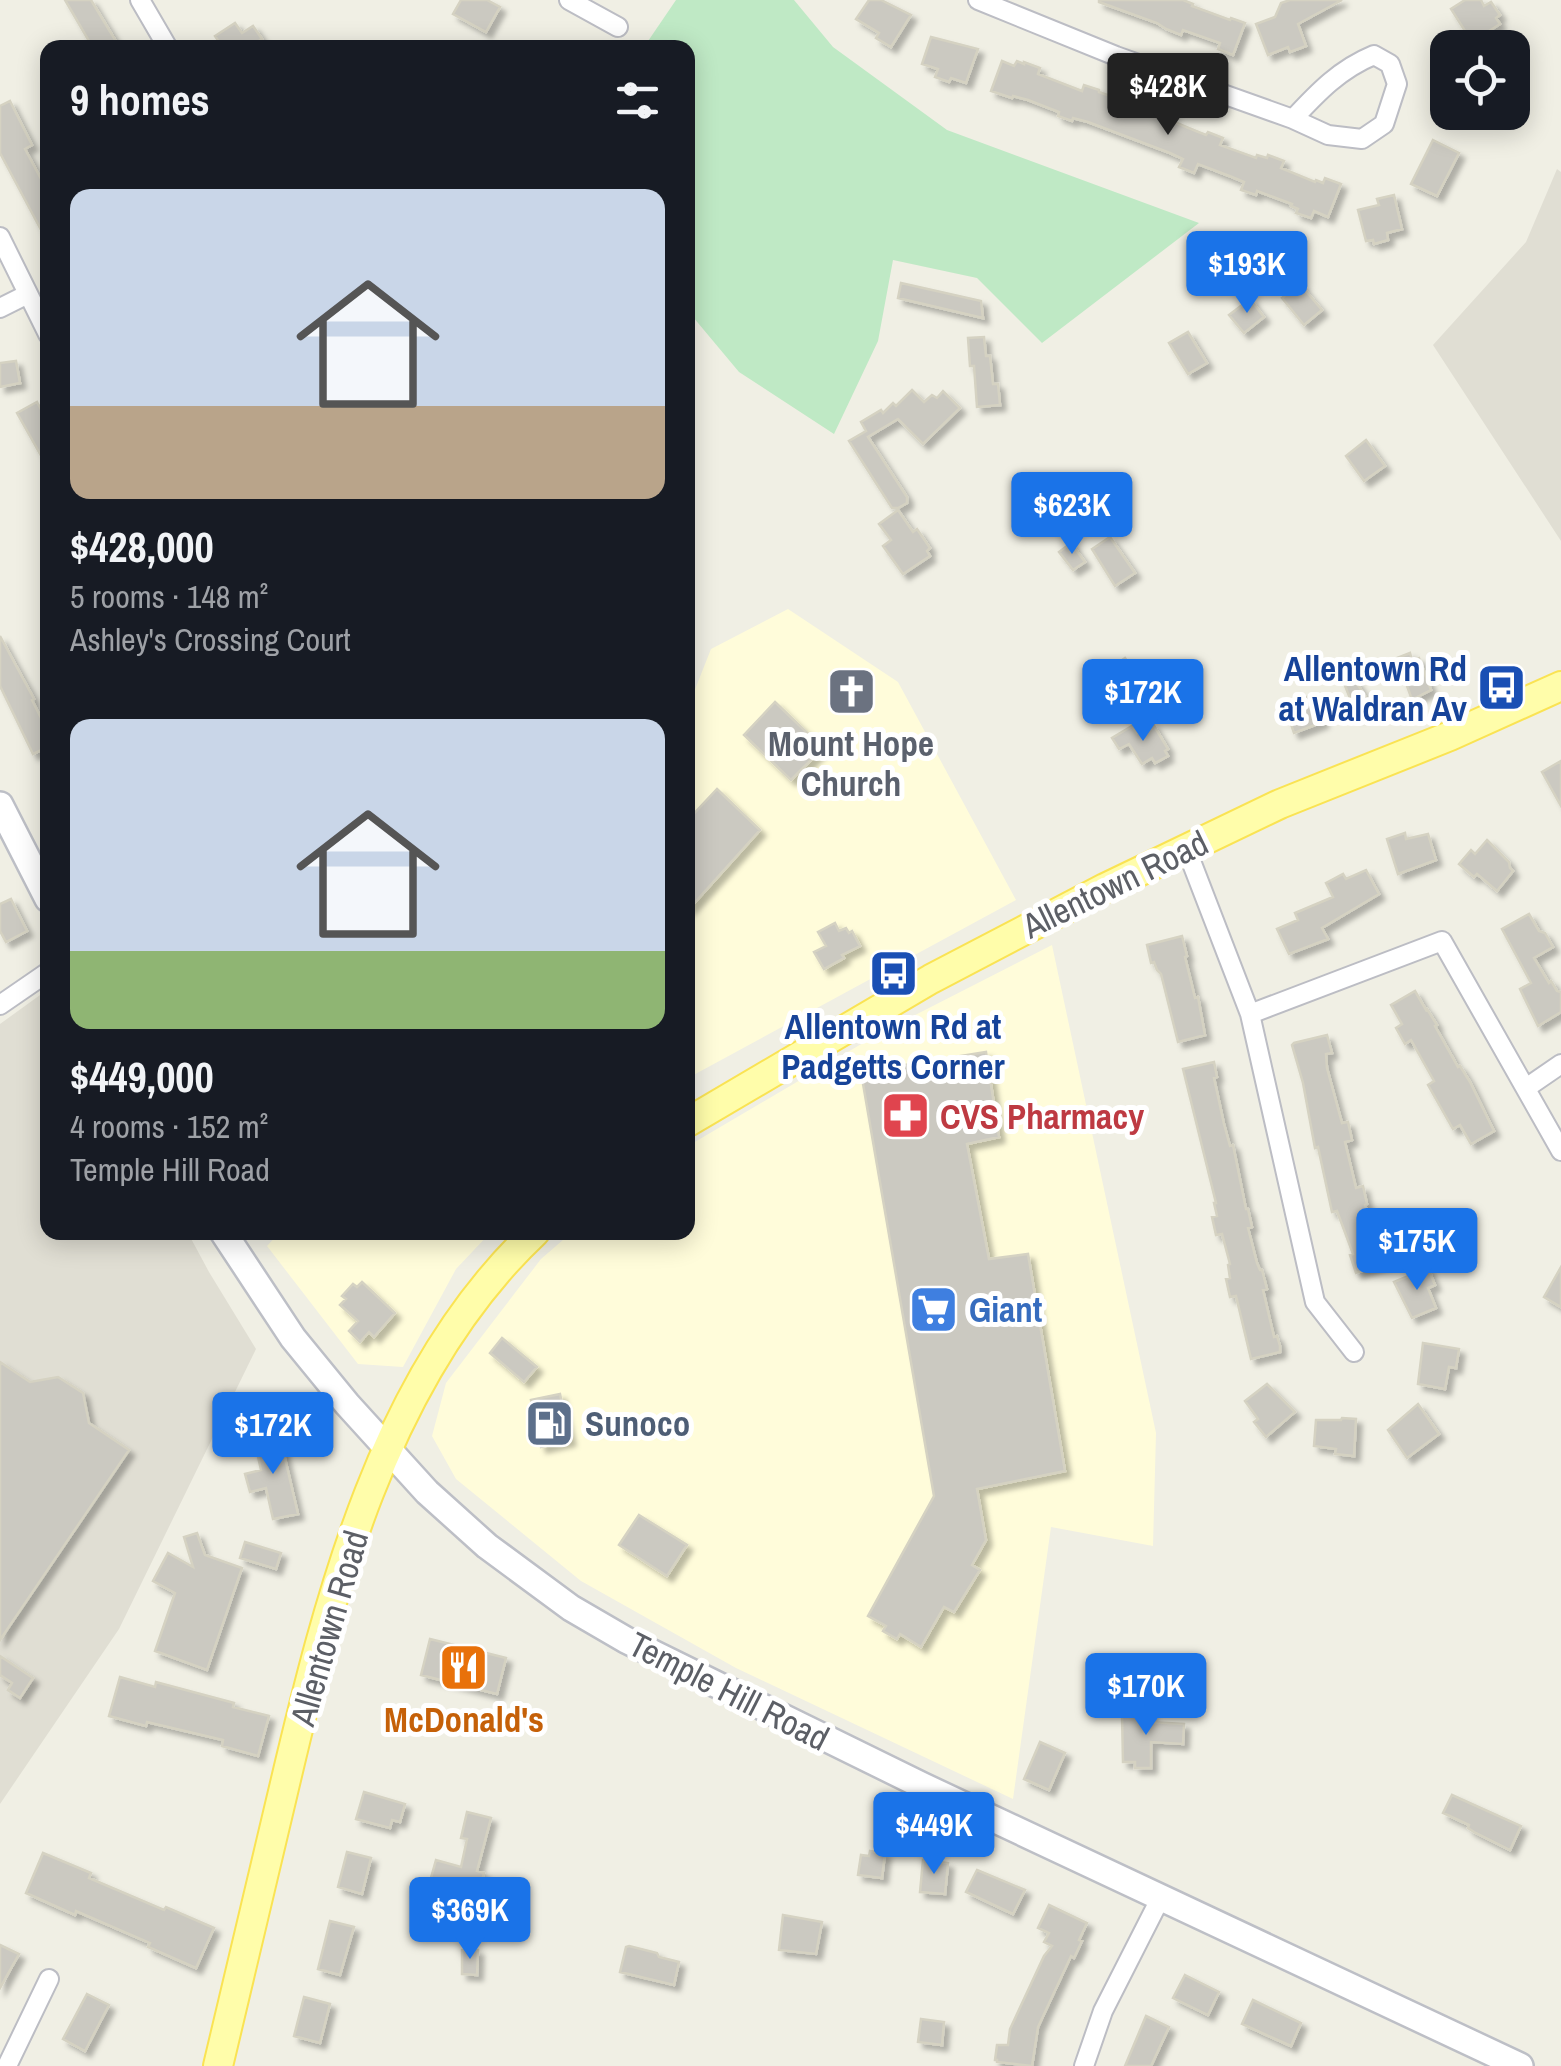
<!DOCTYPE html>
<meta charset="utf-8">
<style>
:root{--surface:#171b24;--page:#20242c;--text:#f1f3f6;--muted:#9ea1a6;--accent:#1a73e8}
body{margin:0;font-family:"Archivo Narrow",sans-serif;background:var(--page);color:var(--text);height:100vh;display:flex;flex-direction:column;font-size:38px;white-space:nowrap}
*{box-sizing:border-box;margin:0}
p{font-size:32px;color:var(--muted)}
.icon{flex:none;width:55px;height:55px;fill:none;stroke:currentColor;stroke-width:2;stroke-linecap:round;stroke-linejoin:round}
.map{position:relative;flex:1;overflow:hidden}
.side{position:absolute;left:40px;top:40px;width:655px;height:1200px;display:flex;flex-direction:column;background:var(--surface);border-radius:20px;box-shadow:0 5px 25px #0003}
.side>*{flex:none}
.tools{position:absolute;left:1430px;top:30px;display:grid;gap:20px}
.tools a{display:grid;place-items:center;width:100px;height:100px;border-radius:20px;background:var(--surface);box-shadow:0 5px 25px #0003;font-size:50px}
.price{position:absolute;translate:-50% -85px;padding:0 22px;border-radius:10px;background:var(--accent);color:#fff;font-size:32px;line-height:65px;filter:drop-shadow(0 2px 5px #0008)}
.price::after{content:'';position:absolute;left:50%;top:60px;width:30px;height:22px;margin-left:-15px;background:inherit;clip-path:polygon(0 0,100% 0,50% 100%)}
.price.current{background:#222;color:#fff}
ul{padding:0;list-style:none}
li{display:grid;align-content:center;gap:20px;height:530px;padding:0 30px}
li span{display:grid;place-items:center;height:310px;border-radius:20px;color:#555}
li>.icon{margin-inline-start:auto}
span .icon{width:180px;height:180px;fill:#fffc;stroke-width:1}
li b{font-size:42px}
h2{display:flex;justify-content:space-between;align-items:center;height:120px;padding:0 30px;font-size:42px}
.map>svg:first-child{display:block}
</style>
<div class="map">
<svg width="1561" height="2066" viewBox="0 0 1561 2066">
<defs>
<filter id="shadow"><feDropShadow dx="5.5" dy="5.5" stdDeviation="2.5" flood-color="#0004"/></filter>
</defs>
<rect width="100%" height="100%" fill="#f0efe4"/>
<path fill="#fffcda" d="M 788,609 L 898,682 L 1016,900 L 688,1078 L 688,707 L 711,649 Z
M 1052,945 L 1156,1433 L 1153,1546 L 1051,1527 L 1013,1799 L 736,1668 L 581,1581 L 456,1479 L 432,1436 L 446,1383 L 541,1259 L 571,1233 L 688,1232 L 688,1146 L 880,1033 Z
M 279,1233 L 490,1233 L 456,1269 L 403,1367 L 358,1364 L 267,1246 Z"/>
<path fill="#e0ded3" d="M 1557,169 L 1561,172 L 1561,541 L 1433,345 L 1526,242 Z
M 47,990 L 48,1232 L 188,1233 L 209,1272 L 256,1349 L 119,1629 L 0,1804 L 0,1024 Z"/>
<path fill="#bfe9c5" d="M 676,0 L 794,0 L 833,47 L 947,130 L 1199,223 L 1042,343 L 977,278 L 893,260 L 878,341 L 834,434 L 739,372 L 688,311 L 688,48 L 644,47 Z"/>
<path fill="#cbc9c1" stroke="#d5d2c2" stroke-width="2.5" filter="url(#shadow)" d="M 65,0 L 91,0 L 120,48 L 93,48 Z
M 461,0 L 487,0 L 500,7 L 486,32 L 453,14 Z
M 869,0 L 881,0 L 911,15 L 891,47 L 876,38 L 879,33 L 856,19 Z
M 1099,0 L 1183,0 L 1193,4 L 1192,6 L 1230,20 L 1231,18 L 1245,23 L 1233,55 L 1218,49 L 1220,43 L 1183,30 L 1181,35 L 1166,29 L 1157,23 L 1099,2 Z
M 1290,0 L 1342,0 L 1298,24 L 1306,46 L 1290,52 L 1288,47 L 1268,55 L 1256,24 L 1275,17 L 1281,3 Z
M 1465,0 L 1481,0 L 1484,6 L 1491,2 L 1500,15 L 1496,18 L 1500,24 L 1472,42 L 1451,9 Z
M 235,23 L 242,33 L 253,26 L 262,39 L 251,46 L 252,48 L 220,48 L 222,46 L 215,36 Z
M 931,37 L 978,49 L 966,83 L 951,78 L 949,82 L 935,77 L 938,69 L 922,64 Z
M 1002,61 L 1014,66 L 1017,61 L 1024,64 L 1024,62 L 1040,68 L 1038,74 L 1082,91 L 1084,85 L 1099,90 L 1099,92 L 1161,114 L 1160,116 L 1196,131 L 1206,135 L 1208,132 L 1223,138 L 1220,145 L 1256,158 L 1257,155 L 1267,158 L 1268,155 L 1284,161 L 1281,168 L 1315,182 L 1316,180 L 1323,183 L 1325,178 L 1341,184 L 1328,217 L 1314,211 L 1311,218 L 1296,213 L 1298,209 L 1291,206 L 1292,204 L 1257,191 L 1256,195 L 1241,190 L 1244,182 L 1232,177 L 1198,164 L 1194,173 L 1179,167 L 1183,159 L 1170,153 L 1088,122 L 1073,118 L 1072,121 L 1058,116 L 1059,112 L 1028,100 L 1013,96 L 1012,98 L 991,91 Z
M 10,101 L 32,145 L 25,149 L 48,192 L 48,243 L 0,153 L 0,106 Z
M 1433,140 L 1459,153 L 1437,196 L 1411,184 Z
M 1394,195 L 1402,229 L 1387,233 L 1388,240 L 1374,244 L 1373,240 L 1366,241 L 1358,210 L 1379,205 L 1377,199 Z
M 901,283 L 981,301 L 983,318 L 898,298 Z
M 1300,284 L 1322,310 L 1304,325 L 1282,298 Z
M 1250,299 L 1264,317 L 1244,333 L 1229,315 Z
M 1188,332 L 1207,363 L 1188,374 L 1169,343 Z
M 984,337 L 986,356 L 990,356 L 993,384 L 998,384 L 1000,405 L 977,407 L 974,366 L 970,366 L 968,338 Z
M 16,361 L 20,383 L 0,387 L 0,363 Z
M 912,390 L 924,402 L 932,395 L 937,398 L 943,391 L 960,408 L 923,444 L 898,419 L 868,437 L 907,497 L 907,503 L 898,508 L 892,508 L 849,441 L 866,431 L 861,422 L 881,410 L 883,413 L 893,403 L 896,406 Z
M 37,402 L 48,422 L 48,468 L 17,413 Z
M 1366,440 L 1385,466 L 1364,481 L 1346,456 Z
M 1074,491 L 1084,513 L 1066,521 L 1056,499 Z
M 898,510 L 913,532 L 917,529 L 930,548 L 927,551 L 930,556 L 903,574 L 883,546 L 891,540 L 879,524 Z
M 1110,537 L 1135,573 L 1115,586 L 1092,549 Z
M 1071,543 L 1085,562 L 1073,570 L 1059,552 Z
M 0,636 L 34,699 L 32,700 L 48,732 L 48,747 L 33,754 L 0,686 Z
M 1410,653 L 1412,660 L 1419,658 L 1431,690 L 1413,699 L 1411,697 L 1397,658 Z
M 1125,658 L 1139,678 L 1121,690 L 1108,670 Z
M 1342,660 L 1374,710 L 1357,716 L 1336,663 Z
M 1310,696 L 1314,702 L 1316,702 L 1323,722 L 1294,733 L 1287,713 L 1294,710 L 1291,702 Z
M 775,702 L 823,748 L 791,780 L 744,735 Z
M 1153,724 L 1168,749 L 1165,751 L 1168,756 L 1155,763 L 1152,758 L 1142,764 L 1129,744 L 1119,749 L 1112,738 L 1132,726 L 1137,733 Z
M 1561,761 L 1561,806 L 1542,772 Z
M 717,789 L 760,830 L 688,910 L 688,820 Z
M 1405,833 L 1406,839 L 1428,834 L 1436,860 L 1398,874 L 1387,839 Z
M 1487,840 L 1509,862 L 1510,868 L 1513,871 L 1497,891 L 1477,874 L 1474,877 L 1459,864 L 1471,850 L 1475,854 Z
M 1366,870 L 1379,894 L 1322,928 L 1328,939 L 1289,954 L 1277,929 L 1298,920 L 1295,913 L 1333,897 L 1326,883 L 1343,874 L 1346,879 Z
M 11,899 L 27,931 L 6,942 L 0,931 L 0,904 Z
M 1529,914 L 1539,931 L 1545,933 L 1553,947 L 1534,958 L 1549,983 L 1551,981 L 1557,991 L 1561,992 L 1561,1012 L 1538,1026 L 1520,989 L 1531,983 L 1502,929 Z
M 835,923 L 839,931 L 846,928 L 849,933 L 852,931 L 860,946 L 842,955 L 844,958 L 824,969 L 814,952 L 826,946 L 818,932 Z
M 1182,936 L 1187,956 L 1185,957 L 1195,998 L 1198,997 L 1205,1035 L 1178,1042 L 1161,974 L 1157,970 L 1154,962 L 1151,963 L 1147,945 Z
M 1415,991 L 1426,1010 L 1427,1009 L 1437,1025 L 1435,1026 L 1458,1067 L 1460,1066 L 1470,1082 L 1494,1131 L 1471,1144 L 1460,1125 L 1453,1129 L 1428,1085 L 1434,1081 L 1411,1040 L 1405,1044 L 1396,1028 L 1402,1024 L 1391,1005 Z
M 1327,1035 L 1332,1053 L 1326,1054 L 1327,1068 L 1342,1123 L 1348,1122 L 1352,1140 L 1345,1142 L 1356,1188 L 1363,1186 L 1367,1204 L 1365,1205 L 1379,1246 L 1386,1244 L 1392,1261 L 1356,1273 L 1350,1255 L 1353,1254 L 1337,1211 L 1332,1212 L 1318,1147 L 1315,1148 L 1303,1083 L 1292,1045 L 1294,1043 Z
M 986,1052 L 999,1137 L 967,1144 L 989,1259 L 1028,1254 L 1065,1471 L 977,1489 L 986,1540 L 972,1565 L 980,1570 L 954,1612 L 944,1607 L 921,1647 L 900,1634 L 897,1639 L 883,1631 L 886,1626 L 868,1616 L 934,1496 L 861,1072 Z
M 1214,1062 L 1217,1077 L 1214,1078 L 1224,1124 L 1230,1146 L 1233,1145 L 1246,1209 L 1248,1209 L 1252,1227 L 1248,1228 L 1257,1263 L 1260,1270 L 1262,1270 L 1267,1289 L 1263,1290 L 1274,1337 L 1277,1336 L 1280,1346 L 1280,1352 L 1251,1359 L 1236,1296 L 1230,1297 L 1226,1279 L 1230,1278 L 1228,1265 L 1230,1264 L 1222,1234 L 1216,1235 L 1212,1217 L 1217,1216 L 1214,1203 L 1216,1203 L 1183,1069 Z
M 1561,1267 L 1561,1307 L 1544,1297 Z
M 1428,1268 L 1435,1285 L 1428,1288 L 1436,1308 L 1412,1318 L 1394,1282 Z
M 362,1282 L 395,1313 L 374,1337 L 369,1332 L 360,1342 L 349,1331 L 358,1321 L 340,1305 L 346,1299 L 342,1296 L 353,1284 L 357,1287 Z
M 502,1338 L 537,1367 L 524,1382 L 490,1353 Z
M 1423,1343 L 1459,1349 L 1456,1368 L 1449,1367 L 1445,1389 L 1418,1384 Z
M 0,1362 L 30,1382 L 58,1377 L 83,1393 L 89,1423 L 129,1450 L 0,1640 Z
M 1267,1384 L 1295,1412 L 1266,1437 L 1254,1422 L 1258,1419 L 1245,1401 Z
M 560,1394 L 570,1440 L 541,1447 L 531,1400 Z
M 1418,1404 L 1439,1434 L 1407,1458 L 1388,1430 Z
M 1342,1418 L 1356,1419 L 1354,1456 L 1335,1454 L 1336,1449 L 1314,1446 L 1316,1420 L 1341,1420 Z
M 279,1433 L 298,1514 L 273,1519 L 266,1488 L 250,1492 L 245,1474 L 261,1470 L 254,1439 Z
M 639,1515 L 687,1545 L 667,1576 L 619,1545 Z
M 197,1533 L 205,1555 L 242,1568 L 207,1670 L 155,1651 L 175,1593 L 153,1581 L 168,1553 L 193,1567 L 184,1537 Z
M 245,1542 L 281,1553 L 276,1569 L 240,1558 Z
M 430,1639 L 506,1658 L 497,1694 L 421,1675 Z
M 0,1656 L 33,1678 L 20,1698 L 8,1690 L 12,1683 L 0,1675 Z
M 120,1677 L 155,1687 L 156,1682 L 234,1703 L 233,1707 L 269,1716 L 258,1756 L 222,1746 L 223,1740 L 147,1722 L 146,1726 L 109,1716 Z
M 1150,1714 L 1150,1722 L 1184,1724 L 1183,1744 L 1151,1742 L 1151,1768 L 1135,1768 L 1135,1762 L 1123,1762 L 1122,1715 Z
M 1040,1742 L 1065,1753 L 1049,1790 L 1024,1779 Z
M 364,1792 L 405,1804 L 400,1822 L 392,1820 L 390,1828 L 356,1819 Z
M 1452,1795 L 1521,1826 L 1510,1850 L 1474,1832 L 1468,1828 L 1469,1825 L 1443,1813 Z
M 467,1812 L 491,1818 L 477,1871 L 484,1873 L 471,1921 L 455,1917 L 459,1901 L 427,1892 L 436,1860 L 461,1867 L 467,1839 L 461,1838 Z
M 870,1851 L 885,1853 L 882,1878 L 858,1875 L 861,1855 L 869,1856 Z
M 347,1852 L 371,1858 L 362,1894 L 338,1887 Z
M 43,1853 L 91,1873 L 89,1878 L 164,1910 L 166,1907 L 214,1928 L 196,1968 L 148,1947 L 150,1943 L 76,1911 L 75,1915 L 26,1893 Z
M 923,1860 L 948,1863 L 945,1894 L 920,1892 Z
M 977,1870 L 1025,1890 L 1013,1914 L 966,1892 Z
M 1049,1905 L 1087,1923 L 1079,1940 L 1082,1941 L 1074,1958 L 1071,1956 L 1038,2027 L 1032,2066 L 997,2062 L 997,2060 L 995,2060 L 997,2045 L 1008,2045 L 1010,2029 L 1044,1956 L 1052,1946 L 1044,1942 L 1049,1933 L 1038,1928 Z
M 783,1915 L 822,1922 L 816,1954 L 779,1950 Z
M 330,1921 L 354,1927 L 340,1975 L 318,1969 Z
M 0,1945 L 19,1954 L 0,1988 Z
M 629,1946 L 657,1953 L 659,1957 L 679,1962 L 674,1985 L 620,1972 L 626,1947 Z
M 462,1950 L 478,1950 L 477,1975 L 462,1974 Z
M 1185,1975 L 1219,1992 L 1208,2015 L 1173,1998 Z
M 87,1994 L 109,2005 L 85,2051 L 63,2039 Z
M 304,1997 L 330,2004 L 320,2043 L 294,2036 Z
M 1253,2000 L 1301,2023 L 1291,2046 L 1242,2024 Z
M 1146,2016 L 1169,2027 L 1151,2066 L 1125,2066 Z
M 921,2019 L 944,2022 L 942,2045 L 918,2042 Z"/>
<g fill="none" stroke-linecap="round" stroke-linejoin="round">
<defs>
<path id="street" d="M 140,0 L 168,48
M 569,0 L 618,27
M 978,0 L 1116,56 L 1293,119 L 1328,135 L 1362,139 L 1384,124 L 1397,84 L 1390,64 L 1374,55 C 1340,69 1318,92 1293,119
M 0,237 L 48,334
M 0,308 L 28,294
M 1186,848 L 1250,1014 L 1315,1302 L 1354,1352
M 0,1005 L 48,972
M 1250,1014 L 1442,941 L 1561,1151
M 1526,1088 L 1561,1064
M 7,2066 L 49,1979
M 1084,2066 L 1103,2011 L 1160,1899"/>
<path id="secondary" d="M 0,805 L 48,899
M 223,1232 L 293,1338 L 347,1404 L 427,1492 L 487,1546 L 571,1608 L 626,1640 L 923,1786 L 1520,2066"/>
<path id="primary" d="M 688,1122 L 931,979 L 1105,888 L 1280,804 L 1450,736 L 1561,686
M 218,2066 C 240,1975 262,1884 283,1792 C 329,1597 383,1375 535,1232"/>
</defs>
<use href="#street" stroke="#bcbdc4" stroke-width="22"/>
<use href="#secondary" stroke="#bdbfc6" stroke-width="30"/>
<use href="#primary" stroke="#fae353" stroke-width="32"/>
<use href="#street" stroke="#fff" stroke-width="18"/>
<use href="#secondary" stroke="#fff" stroke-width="25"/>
<use href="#primary" stroke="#fffdaa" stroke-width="28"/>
</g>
<defs>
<symbol id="bus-square" viewBox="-11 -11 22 22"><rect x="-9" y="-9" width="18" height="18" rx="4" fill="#1a4fb4" stroke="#fff"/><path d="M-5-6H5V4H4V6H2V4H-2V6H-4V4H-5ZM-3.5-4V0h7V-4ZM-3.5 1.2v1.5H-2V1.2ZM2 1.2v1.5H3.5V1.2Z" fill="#fff"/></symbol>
<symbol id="church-square" viewBox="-11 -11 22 22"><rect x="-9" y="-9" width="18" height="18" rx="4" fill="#6b7280" stroke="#fff"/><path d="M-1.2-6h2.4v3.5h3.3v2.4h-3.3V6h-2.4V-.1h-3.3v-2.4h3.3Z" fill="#fff"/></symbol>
<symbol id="pharmacy-square" viewBox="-11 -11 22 22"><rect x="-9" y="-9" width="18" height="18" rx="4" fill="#e0444e" stroke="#fff"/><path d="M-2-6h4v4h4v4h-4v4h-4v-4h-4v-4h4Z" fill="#fff"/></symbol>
<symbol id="supermarket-square" viewBox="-11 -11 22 22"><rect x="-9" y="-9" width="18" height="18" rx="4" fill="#3f7fe0" stroke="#fff"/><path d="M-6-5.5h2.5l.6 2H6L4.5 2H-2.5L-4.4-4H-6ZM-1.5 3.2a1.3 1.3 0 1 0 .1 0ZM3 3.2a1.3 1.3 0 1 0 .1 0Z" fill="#fff"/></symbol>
<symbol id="fuel-square" viewBox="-11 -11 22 22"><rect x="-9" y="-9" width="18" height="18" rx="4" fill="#5c6f8a" stroke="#fff"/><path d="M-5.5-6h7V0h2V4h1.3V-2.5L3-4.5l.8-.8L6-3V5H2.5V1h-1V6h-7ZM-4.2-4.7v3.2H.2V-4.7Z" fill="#fff"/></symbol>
<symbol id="restaurant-square" viewBox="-11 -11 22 22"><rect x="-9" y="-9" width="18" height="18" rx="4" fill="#e8710a" stroke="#fff"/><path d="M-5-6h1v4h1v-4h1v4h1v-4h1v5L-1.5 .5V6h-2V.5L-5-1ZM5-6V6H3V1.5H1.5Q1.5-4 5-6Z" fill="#fff"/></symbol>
</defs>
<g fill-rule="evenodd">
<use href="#bus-square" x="1474" y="660" width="55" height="55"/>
<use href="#church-square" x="824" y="664" width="55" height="55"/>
<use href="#bus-square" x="866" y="946" width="55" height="55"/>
<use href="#pharmacy-square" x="878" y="1088" width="55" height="55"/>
<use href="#supermarket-square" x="906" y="1282" width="55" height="55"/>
<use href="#fuel-square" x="522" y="1396" width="55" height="55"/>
<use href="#restaurant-square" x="436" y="1640" width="55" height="55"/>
</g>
<g text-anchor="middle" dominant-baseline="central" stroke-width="10" stroke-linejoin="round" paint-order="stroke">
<g font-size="35" font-weight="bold" fill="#164399" stroke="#fff" text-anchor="end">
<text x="1467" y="668">Allentown Rd<tspan x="1467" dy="40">at Waldran Av</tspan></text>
<text x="893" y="1026" text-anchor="middle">Allentown Rd at<tspan x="893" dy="40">Padgetts Corner</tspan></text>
</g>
<g font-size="35" font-weight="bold" fill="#5b616d" stroke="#fff">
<text x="851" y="743">Mount Hope<tspan x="851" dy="40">Church</tspan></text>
</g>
<g font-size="35" fill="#5c5f66" stroke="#fff">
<text transform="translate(1115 884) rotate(-26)">Allentown Road</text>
<text transform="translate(329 1628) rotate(-74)">Allentown Road</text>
<text transform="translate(729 1691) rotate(27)">Temple Hill Road</text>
</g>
<g font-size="35" font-weight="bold" fill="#be3a42" stroke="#fff" text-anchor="start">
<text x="940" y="1116">CVS Pharmacy</text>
</g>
<g font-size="35" font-weight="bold" fill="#366cbe" stroke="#fff" text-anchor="start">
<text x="969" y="1309">Giant</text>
</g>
<g font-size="35" font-weight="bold" fill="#4e5e75" stroke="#fff" text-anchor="start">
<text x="585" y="1423">Sunoco</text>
</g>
<g font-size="35" font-weight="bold" fill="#c56008" stroke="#fff">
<text x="464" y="1719">McDonald's</text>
</g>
</g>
</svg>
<div class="tools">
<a><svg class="icon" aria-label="locate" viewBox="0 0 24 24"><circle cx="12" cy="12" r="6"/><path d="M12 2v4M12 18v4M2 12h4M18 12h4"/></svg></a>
</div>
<b class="price current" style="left:1168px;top:138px">$428K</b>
<b class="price" style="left:1247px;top:316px">$193K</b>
<b class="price" style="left:1072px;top:557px">$623K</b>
<b class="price" style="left:1143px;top:744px">$172K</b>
<b class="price" style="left:1417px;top:1293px">$175K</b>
<b class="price" style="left:273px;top:1477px">$172K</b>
<b class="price" style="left:1146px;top:1738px">$170K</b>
<b class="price" style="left:934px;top:1877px">$449K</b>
<b class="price" style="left:470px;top:1962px">$369K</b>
<section class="side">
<h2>9 homes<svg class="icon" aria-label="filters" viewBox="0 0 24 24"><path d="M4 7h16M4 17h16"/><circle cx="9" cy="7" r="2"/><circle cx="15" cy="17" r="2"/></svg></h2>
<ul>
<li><span style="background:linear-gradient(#c9d6e8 70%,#b9a48a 0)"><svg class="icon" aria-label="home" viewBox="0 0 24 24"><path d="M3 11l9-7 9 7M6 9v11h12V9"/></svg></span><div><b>$428,000</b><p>5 rooms · 148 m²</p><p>Ashley's Crossing Court</p></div></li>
<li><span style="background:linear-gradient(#c9d6e8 75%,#8fb573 0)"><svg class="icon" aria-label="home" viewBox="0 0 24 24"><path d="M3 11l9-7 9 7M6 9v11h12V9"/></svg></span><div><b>$449,000</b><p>4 rooms · 152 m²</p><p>Temple Hill Road</p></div></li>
</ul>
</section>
</div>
